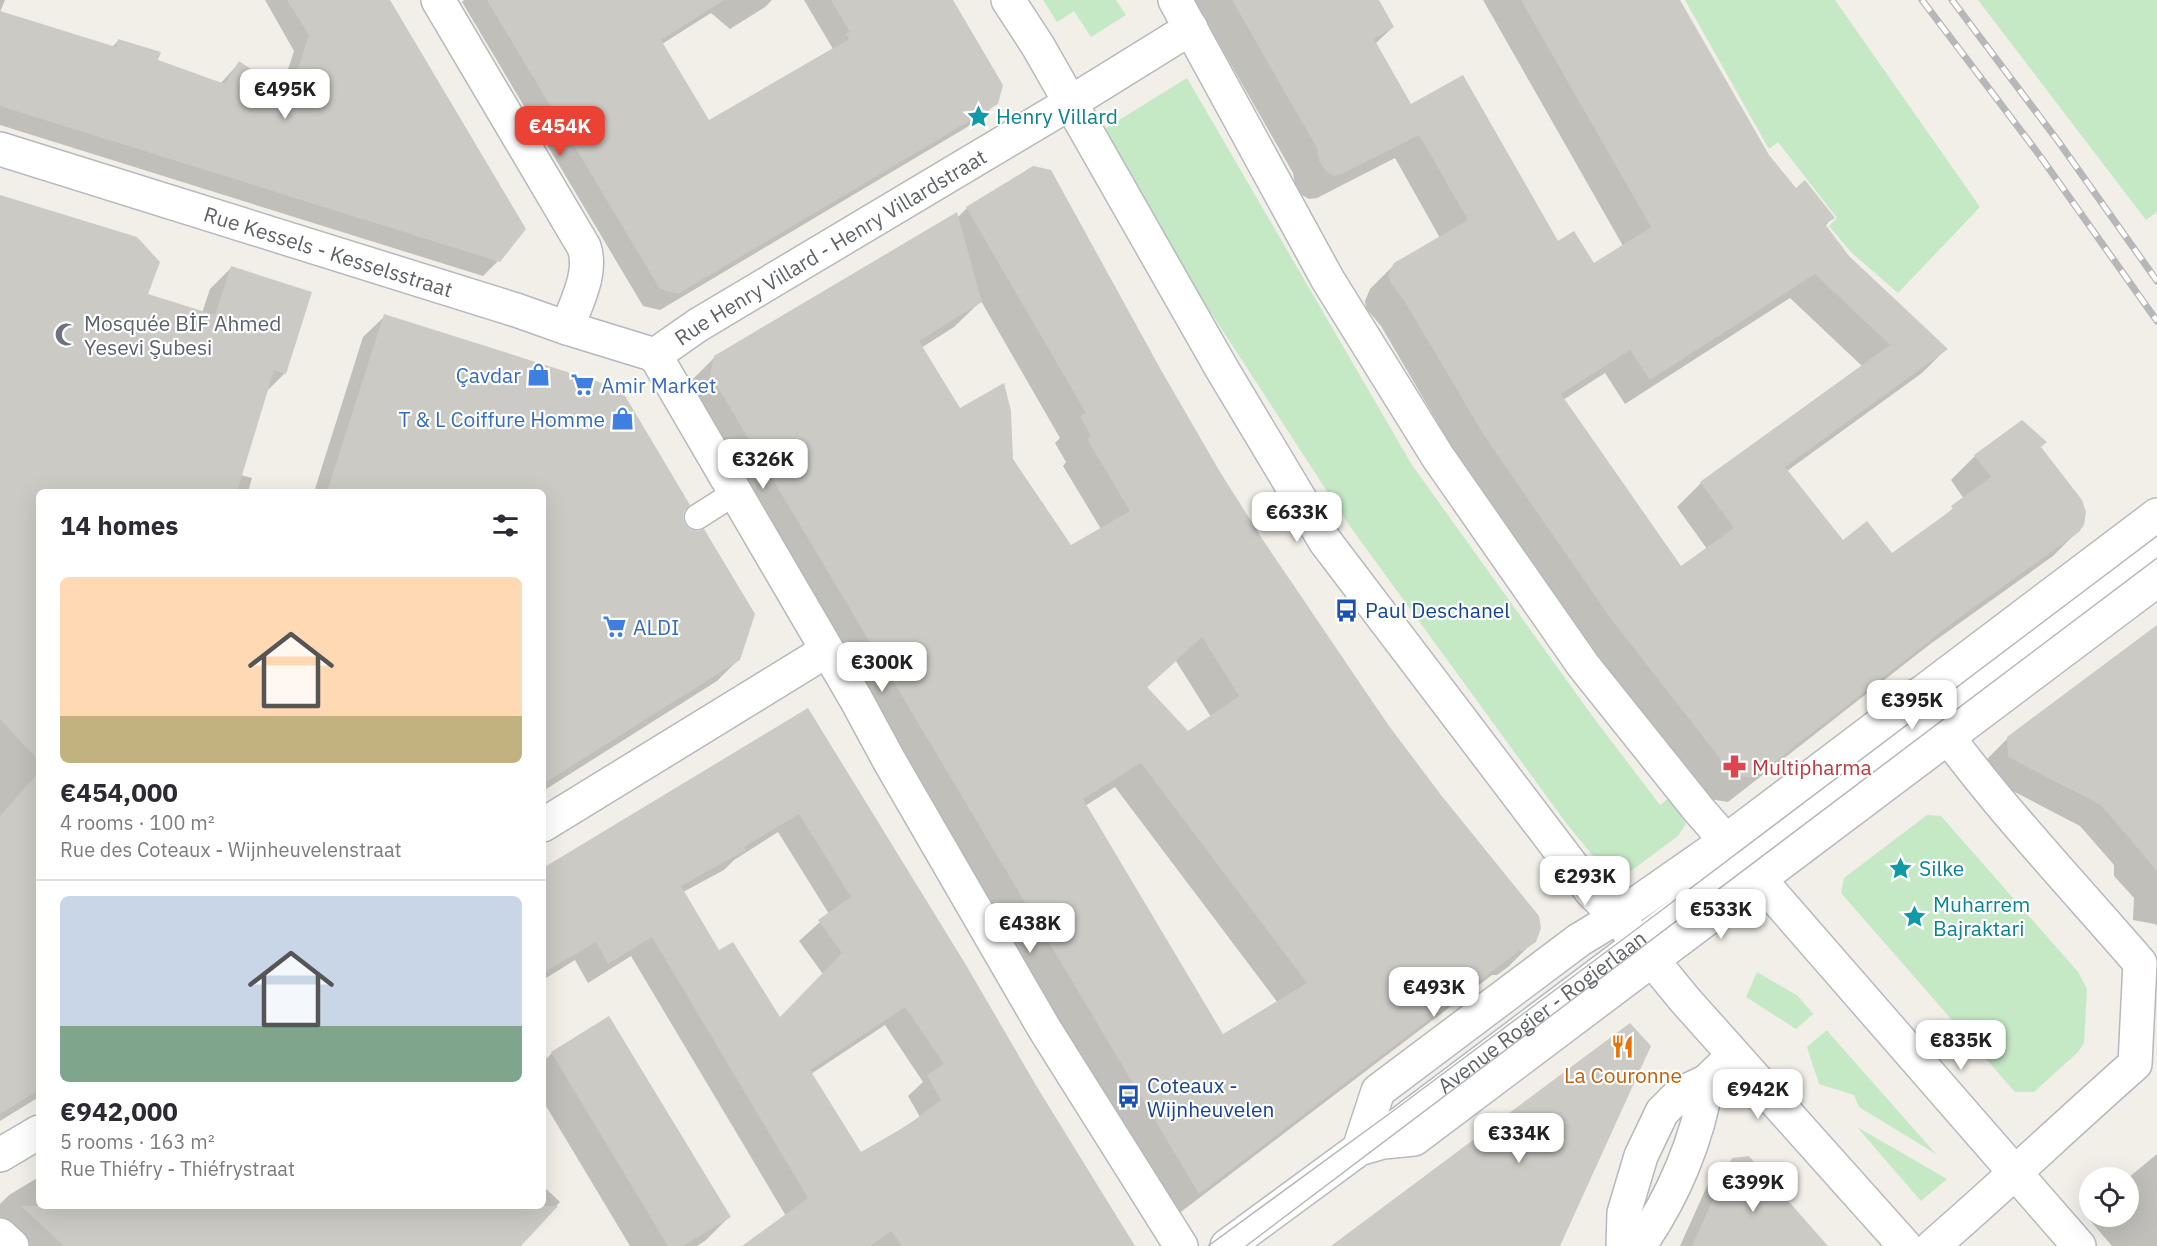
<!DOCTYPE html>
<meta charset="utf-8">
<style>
:root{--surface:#fff;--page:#f7f7f7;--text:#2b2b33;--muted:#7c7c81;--line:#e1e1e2;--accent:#ea4335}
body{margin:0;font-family:"IBM Plex Sans",sans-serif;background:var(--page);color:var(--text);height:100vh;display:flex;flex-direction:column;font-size:22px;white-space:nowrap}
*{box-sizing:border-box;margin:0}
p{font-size:20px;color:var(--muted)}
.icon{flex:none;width:33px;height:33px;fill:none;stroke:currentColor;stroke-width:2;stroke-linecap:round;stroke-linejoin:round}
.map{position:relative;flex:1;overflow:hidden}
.side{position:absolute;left:36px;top:489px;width:510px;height:720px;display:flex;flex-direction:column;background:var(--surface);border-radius:9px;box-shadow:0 6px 24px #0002}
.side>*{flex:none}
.buttons{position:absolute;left:2079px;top:1167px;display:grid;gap:12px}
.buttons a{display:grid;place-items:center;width:60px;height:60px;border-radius:50%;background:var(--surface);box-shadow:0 6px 24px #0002;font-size:30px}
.price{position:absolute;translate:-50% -51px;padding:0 14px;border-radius:12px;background:#fff;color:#222;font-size:20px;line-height:39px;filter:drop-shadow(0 2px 3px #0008)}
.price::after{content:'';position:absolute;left:50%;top:36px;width:18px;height:14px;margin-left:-9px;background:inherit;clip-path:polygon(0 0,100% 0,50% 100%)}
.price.selected{background:var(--accent);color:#fff}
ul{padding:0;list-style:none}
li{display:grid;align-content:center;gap:12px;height:318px;padding:0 24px}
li+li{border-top:2px solid var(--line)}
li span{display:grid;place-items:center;height:186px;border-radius:9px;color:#555}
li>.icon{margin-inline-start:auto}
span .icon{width:108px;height:108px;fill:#fffc;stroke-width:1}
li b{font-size:26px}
h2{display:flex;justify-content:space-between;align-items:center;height:72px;padding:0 24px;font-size:26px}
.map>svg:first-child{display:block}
</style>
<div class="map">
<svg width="2157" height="1246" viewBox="0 0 2157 1246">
<rect width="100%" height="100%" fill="#f1efe8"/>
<path fill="#c5e8c5" d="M 1043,0 L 1116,0 L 1126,15 L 1091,37 L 1074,11 L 1057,22 Z
M 1685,0 L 1835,0 L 1980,207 L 1898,293 L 1851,252 L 1829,226 L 1837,218 L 1778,142 L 1769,149 Z
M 1978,0 L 2157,0 L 2157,212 L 2146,220 Z
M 1187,78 L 1412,465 L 1593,717 L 1660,805 L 1669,798 L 1686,824 L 1678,836 L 1620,879 L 1614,879 L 1607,873 L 1566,823 L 1349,525 L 1206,305 L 1103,130 Z
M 1927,815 L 1941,816 L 2078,972 L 2087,989 L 2084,1043 L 2078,1052 L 2034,1092 L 2015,1092 L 1841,893 L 1844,878 Z
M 1757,972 L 1798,996 L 1813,1014 L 1796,1029 L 1746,997 Z
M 1827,1030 L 1830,1034 L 1936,1154 L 1859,1107 L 1854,1095 L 1819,1084 L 1807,1047 Z
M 1857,1127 L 1947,1179 L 1921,1201 Z"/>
<path fill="#0003" fill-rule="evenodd" d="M 0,0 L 5,0 L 0,12 L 112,47 L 119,40 L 156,61 L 220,84 L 239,63 L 281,91 L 294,51 L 265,0 L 388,0 L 498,261 L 483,276 L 0,125 Z
M 464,0 L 772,0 L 765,7 L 730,29 L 711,13 L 662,44 L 708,122 L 833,49 L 804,0 L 950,0 L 996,103 L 979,120 L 660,310 L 643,306 L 462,2 Z
M 1194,0 L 1377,0 L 1393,27 L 1375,44 L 1410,106 L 1557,243 L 1593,265 L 1623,246 L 1483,0 L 1679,0 L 1768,156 L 1795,190 L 1833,217 L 1825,226 L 1848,257 L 1946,349 L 1922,373 L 1787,471 L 1843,542 L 1891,555 L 1938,521 L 1964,499 L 1951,480 L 1975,456 L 2039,448 L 2078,531 L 2053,556 L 1929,645 L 1728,802 L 1709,799 L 1587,643 L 1460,461 L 1381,326 L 1366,308 L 1365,301 L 1370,289 L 1395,264 L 1440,238 L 1395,158 L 1317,198 L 1309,199 L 1302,195 L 1295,185 L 1293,173 ZM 1790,298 L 1862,366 L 1701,483 L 1677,507 L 1707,549 L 1681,568 L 1563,400 L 1605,373 L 1625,404 Z
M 0,196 L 146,295 L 202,313 L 210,289 L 231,268 L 285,373 L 266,392 L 241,475 L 252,478 L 248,492 L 39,492 L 39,1097 L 0,1121 Z
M 967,208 L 1160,370 L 1219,473 L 1264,544 L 1534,941 L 1508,967 L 1497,975 L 1492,975 L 1173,1218 L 689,383 L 715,357 L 957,218 ZM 981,301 L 1060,438 L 1055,443 L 1066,462 L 1063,466 L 1101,529 L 1070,547 L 1012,460 L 959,410 L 921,348 L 954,327 ZM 1176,661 L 1211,717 L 1187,733 L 1146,688 ZM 1115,787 L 1278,1003 L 1223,1036 L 1085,806 Z
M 385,316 L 683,510 L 681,518 L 739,659 L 717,681 L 543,791 L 543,492 L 314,492 L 363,337 Z
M 2157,626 L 2157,926 L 2155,924 L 2133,920 L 2134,898 L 2114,876 L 2114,865 L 2080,826 L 1988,778 L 1986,760 L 2008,738 Z
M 807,710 L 1123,1246 L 746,1246 L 786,1216 L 631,956 L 588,983 L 575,960 L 543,980 L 543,871 ZM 778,832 L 829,914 L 799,941 L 823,974 L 779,1019 L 719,952 L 683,892 L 724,870 L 734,860 ZM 885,1025 L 923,1082 L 908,1096 L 920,1117 L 860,1155 L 811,1074 Z
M 552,1053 L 729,1217 L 705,1241 L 697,1246 L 630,1246 L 543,1101 L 543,1062 Z
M 2157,1154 L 2157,1246 L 2112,1246 L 2087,1217 L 2090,1215 L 2090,1216 L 2128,1216 L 2128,1178 Z
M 1732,1160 L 1826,1246 L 1680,1246 L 1708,1184 Z
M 39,1177 L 39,1206 L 543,1206 L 543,1186 L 560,1202 L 519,1246 L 23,1246 L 0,1225 L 0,1204 L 9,1195 Z"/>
<path fill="#cccac5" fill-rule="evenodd" d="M 287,0 L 390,0 L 526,229 L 500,262 L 0,106 L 0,11 L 116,47 L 118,39 L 161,52 L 158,60 L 225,84 L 239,61 L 289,95 L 309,35 Z
M 487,0 L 724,0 L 661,40 L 709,120 L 849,39 L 846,34 L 850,32 L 831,0 L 953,0 L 1003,85 L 998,104 L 678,294 L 660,289 Z
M 1232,0 L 1379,0 L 1394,27 L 1374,39 L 1411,104 L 1463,75 L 1558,241 L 1574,231 L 1594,263 L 1651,227 L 1521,0 L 1680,0 L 1769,155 L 1796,188 L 1805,180 L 1835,218 L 1825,224 L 1849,256 L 1948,349 L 1785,467 L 1843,540 L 1867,521 L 1892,553 L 1953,509 L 1951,506 L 1991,477 L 1974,455 L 2022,420 L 2047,442 L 2041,447 L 2082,500 L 2086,512 L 2084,525 L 2079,532 L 1955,621 L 1754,778 L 1733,775 L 1611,619 L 1485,437 L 1405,302 L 1391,283 L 1388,275 L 1394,263 L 1468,220 L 1419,135 L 1342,174 L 1334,176 L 1326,171 L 1319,161 L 1317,148 ZM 1815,274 L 1890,345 L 1700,482 L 1734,528 L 1681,566 L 1561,394 L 1630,350 L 1650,380 Z
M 1033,166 L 1051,170 L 1161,370 L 1220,472 L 1265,543 L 1389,726 L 1441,795 L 1539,916 L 1541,928 L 1536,942 L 1524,950 L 1519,951 L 1199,1194 L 710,374 L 714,356 L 957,212 L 982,302 L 919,341 L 960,408 L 1004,383 L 1011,411 L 1013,459 L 1071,545 L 1130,511 L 1087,439 L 1091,436 L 1080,416 L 1086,413 L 966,207 ZM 1202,637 L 1239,696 L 1188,731 L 1147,687 ZM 1141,763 L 1307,983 L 1223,1034 L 1083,799 Z
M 0,195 L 137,237 L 160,262 L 148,294 L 215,315 L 231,266 L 312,292 L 286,374 L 274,370 L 237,492 L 39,492 L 39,761 L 0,719 Z
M 384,314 L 621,389 L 690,505 L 684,511 L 683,518 L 685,524 L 691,530 L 698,531 L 704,529 L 755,614 L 740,660 L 543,784 L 543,492 L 327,492 Z
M 2157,625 L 2157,871 L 2101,805 L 2008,757 L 2007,737 Z
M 808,708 L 966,965 L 1037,1087 L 1135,1246 L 902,1246 L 891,1231 L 870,1246 L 742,1246 L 808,1198 L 652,937 L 608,964 L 596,942 L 543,973 L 543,868 ZM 799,814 L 851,897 L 818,920 L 842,953 L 780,1017 L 733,942 L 719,950 L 681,886 L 746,850 L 744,847 ZM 905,1007 L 944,1064 L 927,1075 L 941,1100 L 908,1125 L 861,1152 L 810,1070 Z
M 39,772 L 39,1090 L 0,1114 L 0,816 Z
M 609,1016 L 731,1217 L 683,1246 L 668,1246 L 551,1052 Z
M 1630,1023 L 1651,1046 L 1560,1246 L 1331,1246 Z
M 1749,1156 L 1776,1187 L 1828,1246 L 1692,1246 L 1732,1158 Z
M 21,1206 L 558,1206 L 521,1246 L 64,1246 Z"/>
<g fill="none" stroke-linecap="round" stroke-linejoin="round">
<defs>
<g id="lane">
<path d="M 697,517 L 735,493"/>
<path id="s1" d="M 1366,1144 L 2157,548"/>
</g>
<g id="street">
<path d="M 438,0 L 584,247 C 593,273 576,303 567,328"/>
<path id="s2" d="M 0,149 L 516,310 L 567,328 L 655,355"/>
<path d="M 655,355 L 857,701 L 890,762 L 1044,1028 L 1181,1246"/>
<path id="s3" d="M 655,355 L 698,325 L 1070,103 L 1191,28"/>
<path d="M 1918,695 C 1983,791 2065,876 2140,963 L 2135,1064 C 2067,1124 2002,1186 1933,1246"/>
<path d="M 543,825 L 826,651"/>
<path d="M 0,1155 L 39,1132"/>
<path d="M 0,1235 L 12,1246"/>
<path d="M 1623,1246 L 1624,1213 L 1641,1156 L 1662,1112 L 1680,1094 L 1707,1081 L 1734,1055"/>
<path d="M 1639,1246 C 1673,1198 1698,1139 1707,1081"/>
</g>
<path id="secondary" d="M 1008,0 L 1038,46 L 1222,369 L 1325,541 L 1591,891 L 1617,917 L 1685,1000 L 1905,1246
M 1175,0 L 1328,280 L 1438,457 L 1583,665 L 1699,810 L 2079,1246
M 1359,1149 L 1378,1091 L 1579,940 L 1617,917 L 1726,841 L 2157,515
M 1227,1246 L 1359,1149 L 1383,1142 L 1414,1139 L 2157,580"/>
</defs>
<use href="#lane" stroke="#b5b8bc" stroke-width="27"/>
<use href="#street" stroke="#b5b8bc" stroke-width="36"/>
<use href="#secondary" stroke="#b6babf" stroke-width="36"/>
<use href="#lane" stroke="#fff" stroke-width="24"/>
<use href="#street" stroke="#fff" stroke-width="33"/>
<use href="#secondary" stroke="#fff" stroke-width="33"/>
<path stroke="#b6b7b8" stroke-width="1.5" d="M 1208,1246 L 1393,1111 L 1630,934 L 2157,536
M 1246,1246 L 2157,558"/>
<defs>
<path id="rail" d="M 1922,0 L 2040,156 L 2157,321
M 1952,0 L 2058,141 L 2157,281"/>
</defs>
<use href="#rail" stroke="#b6b7b8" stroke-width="7"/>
<use href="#rail" stroke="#fff" stroke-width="4.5" stroke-dasharray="14" stroke-linecap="butt"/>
</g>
<defs>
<symbol id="sight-bare" viewBox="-9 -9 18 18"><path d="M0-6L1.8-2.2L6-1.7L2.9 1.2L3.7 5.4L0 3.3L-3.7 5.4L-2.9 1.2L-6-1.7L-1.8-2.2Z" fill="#0f9aa8" stroke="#fff" stroke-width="2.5" paint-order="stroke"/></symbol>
<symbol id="mosque-bare" viewBox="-9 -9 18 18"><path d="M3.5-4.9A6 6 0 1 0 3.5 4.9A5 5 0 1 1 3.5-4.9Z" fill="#6b7280" stroke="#fff" stroke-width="2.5" paint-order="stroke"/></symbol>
<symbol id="shop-bare" viewBox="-9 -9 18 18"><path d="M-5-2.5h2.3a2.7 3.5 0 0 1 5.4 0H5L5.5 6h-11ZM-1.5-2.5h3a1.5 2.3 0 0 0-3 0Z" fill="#3f7fe0" stroke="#fff" stroke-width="2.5" paint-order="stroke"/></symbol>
<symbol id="supermarket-bare" viewBox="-9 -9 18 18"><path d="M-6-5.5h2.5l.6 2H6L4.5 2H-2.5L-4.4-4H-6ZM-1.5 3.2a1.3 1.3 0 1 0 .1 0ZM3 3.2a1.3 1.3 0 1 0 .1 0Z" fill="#3f7fe0" stroke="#fff" stroke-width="2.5" paint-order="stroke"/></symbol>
<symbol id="bus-bare" viewBox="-9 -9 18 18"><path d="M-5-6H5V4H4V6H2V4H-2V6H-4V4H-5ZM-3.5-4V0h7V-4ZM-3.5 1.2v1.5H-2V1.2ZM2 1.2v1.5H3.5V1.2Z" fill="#1a4fb4" stroke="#fff" stroke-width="2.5" paint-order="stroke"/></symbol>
<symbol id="pharmacy-bare" viewBox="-9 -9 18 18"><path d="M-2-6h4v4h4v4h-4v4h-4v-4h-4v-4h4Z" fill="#e0444e" stroke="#fff" stroke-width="2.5" paint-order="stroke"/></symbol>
<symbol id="restaurant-bare" viewBox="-9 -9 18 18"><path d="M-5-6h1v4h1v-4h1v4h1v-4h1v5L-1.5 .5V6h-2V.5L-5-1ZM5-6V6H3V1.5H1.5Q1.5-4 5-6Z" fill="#e8710a" stroke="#fff" stroke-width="2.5" paint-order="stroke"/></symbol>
</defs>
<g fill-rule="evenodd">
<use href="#sight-bare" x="962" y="100" width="33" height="33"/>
<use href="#mosque-bare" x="50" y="318" width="33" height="33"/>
<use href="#shop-bare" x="522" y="358" width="33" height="33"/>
<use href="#supermarket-bare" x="566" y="368" width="33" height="33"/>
<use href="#shop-bare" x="606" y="402" width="33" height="33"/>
<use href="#bus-bare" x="1330" y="594" width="33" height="33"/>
<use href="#supermarket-bare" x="598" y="610" width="33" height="33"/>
<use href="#pharmacy-bare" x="1718" y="750" width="33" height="33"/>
<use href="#sight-bare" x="1884" y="852" width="33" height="33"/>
<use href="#sight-bare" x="1898" y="900" width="33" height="33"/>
<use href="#restaurant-bare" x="1606" y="1030" width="33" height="33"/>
<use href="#bus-bare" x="1112" y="1080" width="33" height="33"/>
</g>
<g text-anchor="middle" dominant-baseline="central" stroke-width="4.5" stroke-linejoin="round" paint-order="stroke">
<g font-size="21" fill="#0d838f" stroke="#fff" text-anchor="start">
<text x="996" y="116">Henry Villard</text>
<text x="1919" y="868">Silke</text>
<text x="1933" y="904">Muharrem<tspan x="1933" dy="24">Bajraktari</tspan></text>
</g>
<g font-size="21" fill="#5f6368" stroke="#fff">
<text stroke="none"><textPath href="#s3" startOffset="206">Rue Henry Villard - Henry Villardstraat</textPath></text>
<text stroke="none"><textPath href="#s2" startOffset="344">Rue Kessels - Kesselsstraat</textPath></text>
<text stroke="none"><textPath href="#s1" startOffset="220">Avenue Rogier - Rogierlaan</textPath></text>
</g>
<g font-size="21" fill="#5b616d" stroke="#fff" text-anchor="start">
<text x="84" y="323">Mosquée BİF Ahmed<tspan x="84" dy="24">Yesevi Şubesi</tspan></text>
</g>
<g font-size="21" fill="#366cbe" stroke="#fff" text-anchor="end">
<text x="521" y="375">Çavdar</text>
<text x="601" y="385" text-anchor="start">Amir Market</text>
<text x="605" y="419">T &amp; L Coiffure Homme</text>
<text x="633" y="627" text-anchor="start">ALDI</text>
</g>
<g font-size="21" fill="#164399" stroke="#fff" text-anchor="start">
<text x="1365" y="610">Paul Deschanel</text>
<text x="1147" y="1085">Coteaux -<tspan x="1147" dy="24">Wijnheuvelen</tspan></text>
</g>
<g font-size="21" fill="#be3a42" stroke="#fff" text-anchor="start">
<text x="1752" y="767">Multipharma</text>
</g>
<g font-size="21" fill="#c56008" stroke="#fff">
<text x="1623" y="1075">La Couronne</text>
</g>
</g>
</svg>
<div class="buttons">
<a><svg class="icon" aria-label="locate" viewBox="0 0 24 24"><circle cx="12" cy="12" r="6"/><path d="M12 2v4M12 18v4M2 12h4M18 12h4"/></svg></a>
</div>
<b class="price" style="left:285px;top:120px">€495K</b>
<b class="price selected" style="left:560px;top:157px">€454K</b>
<b class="price" style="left:763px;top:490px">€326K</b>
<b class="price" style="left:1297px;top:543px">€633K</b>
<b class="price" style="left:882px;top:693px">€300K</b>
<b class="price" style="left:1912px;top:731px">€395K</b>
<b class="price" style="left:1585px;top:907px">€293K</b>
<b class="price" style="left:1721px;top:940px">€533K</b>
<b class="price" style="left:1030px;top:954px">€438K</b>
<b class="price" style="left:1434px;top:1018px">€493K</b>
<b class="price" style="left:1961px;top:1071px">€835K</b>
<b class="price" style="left:1758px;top:1120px">€942K</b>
<b class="price" style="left:1519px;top:1164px">€334K</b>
<b class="price" style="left:1753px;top:1213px">€399K</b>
<section class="side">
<h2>14 homes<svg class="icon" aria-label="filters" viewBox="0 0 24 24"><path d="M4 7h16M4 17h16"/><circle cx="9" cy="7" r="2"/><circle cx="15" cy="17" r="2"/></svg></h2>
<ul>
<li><span style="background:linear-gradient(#ffd9b3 75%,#c2b280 0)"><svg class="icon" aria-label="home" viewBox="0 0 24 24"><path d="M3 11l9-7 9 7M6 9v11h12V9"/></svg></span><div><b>€454,000</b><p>4 rooms · 100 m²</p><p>Rue des Coteaux - Wijnheuvelenstraat</p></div></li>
<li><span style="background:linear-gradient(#c9d6e8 70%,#7fa58c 0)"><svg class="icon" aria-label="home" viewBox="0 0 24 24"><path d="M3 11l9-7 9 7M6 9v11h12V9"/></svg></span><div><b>€942,000</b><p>5 rooms · 163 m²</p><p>Rue Thiéfry - Thiéfrystraat</p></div></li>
</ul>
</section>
</div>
